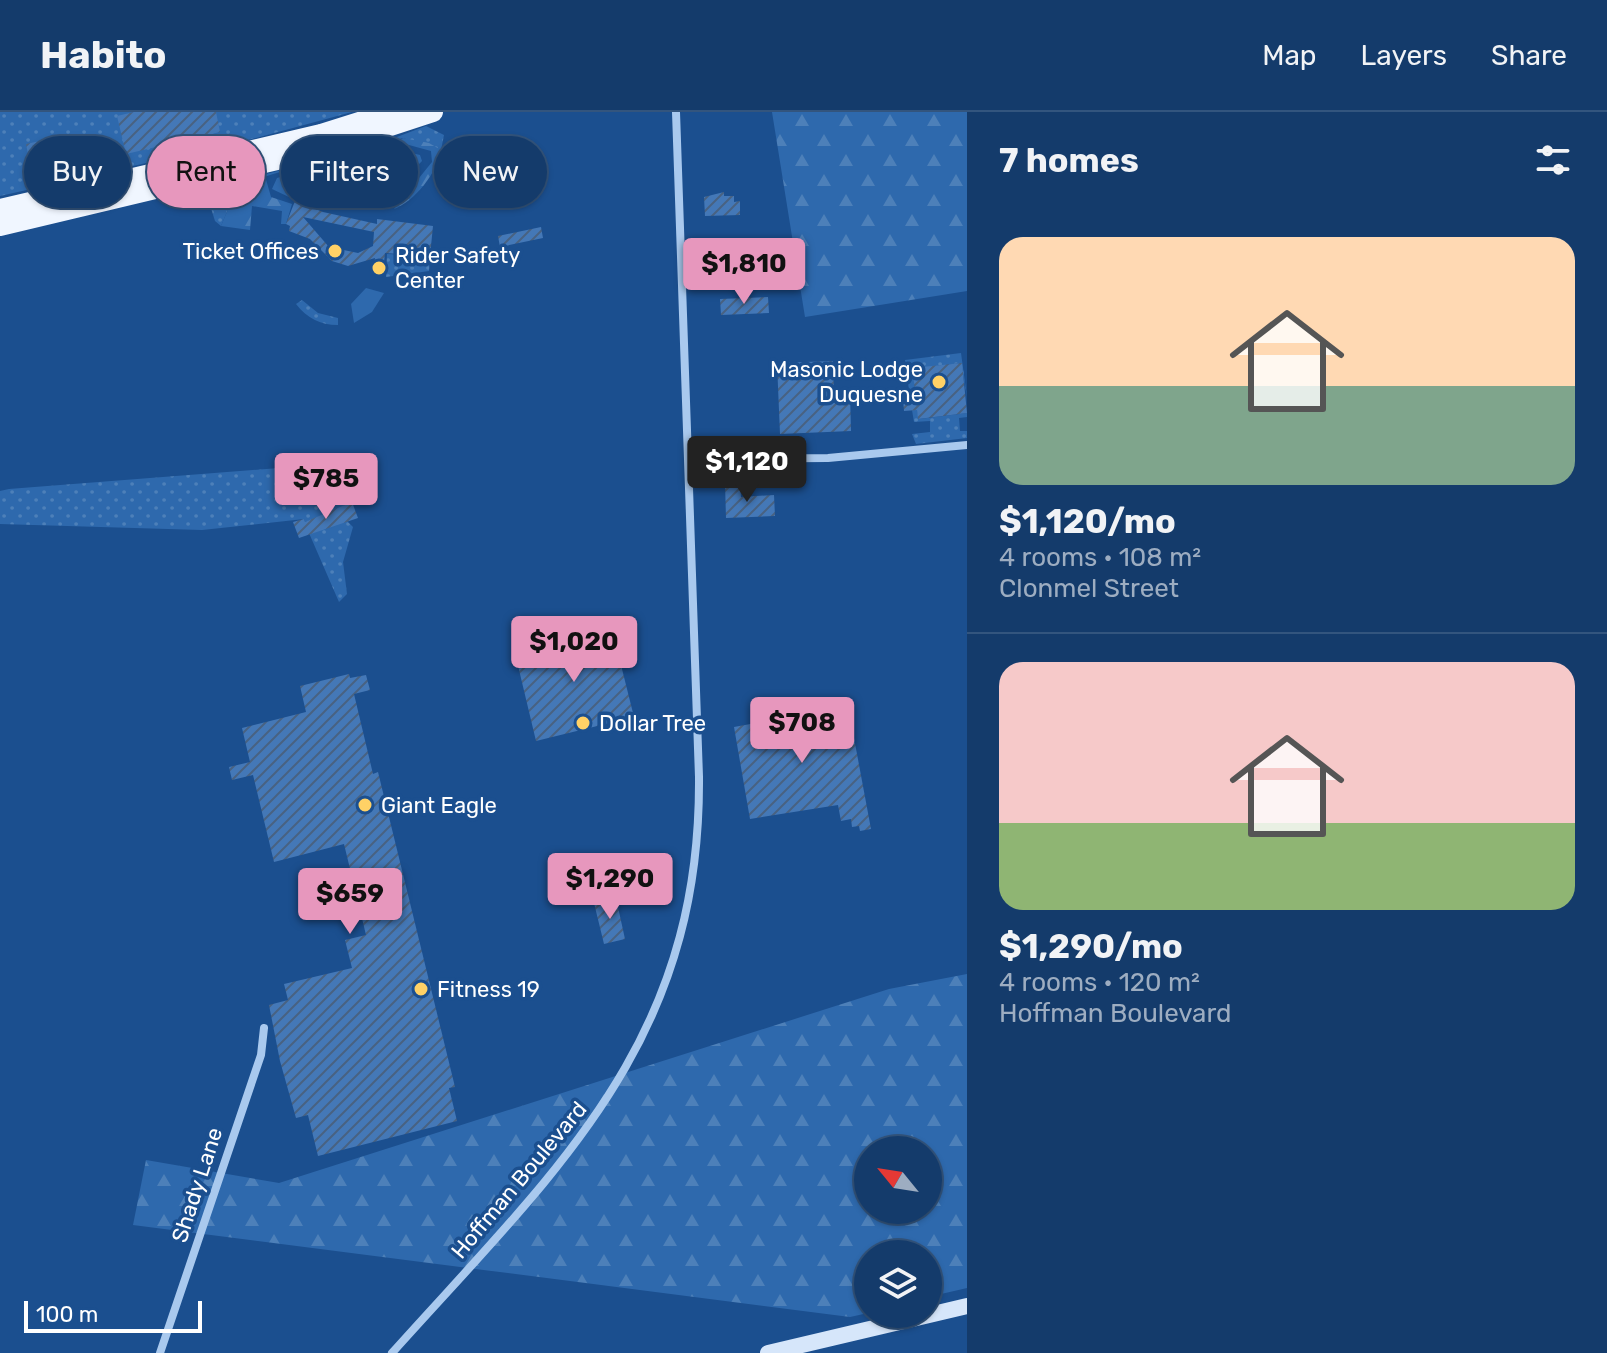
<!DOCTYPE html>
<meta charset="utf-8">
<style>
:root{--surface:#143b6b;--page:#214673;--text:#f1f3f6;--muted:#9dadc1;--line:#33557e;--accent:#e797bd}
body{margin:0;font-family:Rubik,sans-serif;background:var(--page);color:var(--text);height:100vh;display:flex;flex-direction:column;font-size:30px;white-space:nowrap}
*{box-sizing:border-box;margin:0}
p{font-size:26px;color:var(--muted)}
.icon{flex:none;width:44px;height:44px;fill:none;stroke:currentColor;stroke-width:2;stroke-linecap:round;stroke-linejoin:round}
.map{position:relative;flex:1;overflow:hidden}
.drawer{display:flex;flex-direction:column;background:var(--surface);width:640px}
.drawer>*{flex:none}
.banner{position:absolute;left:24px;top:24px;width:760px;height:72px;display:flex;gap:16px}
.needle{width:52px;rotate:300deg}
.fabs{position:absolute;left:854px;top:1024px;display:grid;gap:16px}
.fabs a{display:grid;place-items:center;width:88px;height:88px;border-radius:50%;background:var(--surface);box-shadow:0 2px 6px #0004,0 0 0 2px var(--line);font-size:40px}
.scale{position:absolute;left:24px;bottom:20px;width:178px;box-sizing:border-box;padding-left:8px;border:4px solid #fff;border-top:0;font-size:22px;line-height:28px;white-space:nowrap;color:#fff;-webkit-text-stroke:6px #1b4f8f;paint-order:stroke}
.price{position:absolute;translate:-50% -68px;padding:0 18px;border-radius:8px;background:var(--accent);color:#111;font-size:26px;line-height:52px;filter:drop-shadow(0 2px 4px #0008)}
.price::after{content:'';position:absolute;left:50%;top:48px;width:24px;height:18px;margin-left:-12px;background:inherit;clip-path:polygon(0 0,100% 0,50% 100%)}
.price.current{background:#222;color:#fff}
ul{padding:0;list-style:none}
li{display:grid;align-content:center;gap:16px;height:424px;padding:0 32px}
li+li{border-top:2px solid var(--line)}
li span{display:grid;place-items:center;height:248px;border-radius:24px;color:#555}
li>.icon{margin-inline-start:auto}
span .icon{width:144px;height:144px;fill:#fffc;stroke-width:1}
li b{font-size:34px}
h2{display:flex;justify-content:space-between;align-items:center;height:96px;padding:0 32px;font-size:34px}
.tag{padding:0 28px;border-radius:36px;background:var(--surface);box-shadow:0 2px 6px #0004,0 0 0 2px var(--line);font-size:28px;line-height:72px}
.tag.current{background:var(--accent);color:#111}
header{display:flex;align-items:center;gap:48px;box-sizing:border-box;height:112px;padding:0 40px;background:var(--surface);border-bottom:2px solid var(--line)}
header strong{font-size:38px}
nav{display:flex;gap:44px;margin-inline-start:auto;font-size:28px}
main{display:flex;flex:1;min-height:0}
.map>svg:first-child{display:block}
</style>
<header>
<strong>Habito</strong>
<nav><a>Map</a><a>Layers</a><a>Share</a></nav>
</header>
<main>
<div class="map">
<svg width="967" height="1241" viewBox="0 0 967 1241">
<defs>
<pattern id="grass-dots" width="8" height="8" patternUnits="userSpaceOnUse" patternTransform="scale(2)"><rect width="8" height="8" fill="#2e69ad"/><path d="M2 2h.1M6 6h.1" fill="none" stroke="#4d80b9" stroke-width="1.8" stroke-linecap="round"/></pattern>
<pattern id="forest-firs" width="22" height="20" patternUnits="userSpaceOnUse" patternTransform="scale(2)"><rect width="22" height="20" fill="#2e69ad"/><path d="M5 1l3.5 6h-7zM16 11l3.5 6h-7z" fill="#4d80b9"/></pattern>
<pattern id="building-hatch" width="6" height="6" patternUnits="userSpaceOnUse" patternTransform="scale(2)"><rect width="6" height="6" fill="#4478b7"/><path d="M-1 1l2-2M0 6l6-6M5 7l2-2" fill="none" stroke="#486282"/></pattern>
</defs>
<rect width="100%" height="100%" fill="#1b4f8f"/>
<path fill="url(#grass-dots)" d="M 0,0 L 352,0 L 248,28 L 0,84 Z
M 426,14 L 444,23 L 441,38 L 403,26 L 273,62 L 258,67 L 256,77 L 234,83 L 221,114 L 215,109 L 210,93 L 219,75 L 381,31 Z
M 387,142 L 430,144 L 429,159 L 386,165 Z
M 302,188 L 318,201 L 338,206 L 338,213 C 320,213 307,206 296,192 Z
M 961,241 L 967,285 L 961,251 L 913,257 L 916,285 L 910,286 L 905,248 Z
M 912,298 L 917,298 L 919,307 L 967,301 L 967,305 L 959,306 L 960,319 L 967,319 L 967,326 L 916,332 L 912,322 L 930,320 L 930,309 L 914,310 Z
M 355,350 C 357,396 345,396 305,410 L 304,407 L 202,418 L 0,412 L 0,379 L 9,377 Z
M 346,408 L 353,415 L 343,450 L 347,482 L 339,490 L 309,421 Z"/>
<path fill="url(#forest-firs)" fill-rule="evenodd" d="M 772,0 L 967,0 L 967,179 L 805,205 Z
M 403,26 L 429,31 L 441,38 C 438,60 414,90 394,97 L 432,50 L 431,39 L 398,30 Z
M 391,36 L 420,43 L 422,49 L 385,87 L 366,79 L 289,85 L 272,77 L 277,66 Z
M 265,64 L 271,85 L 292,92 L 286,112 L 281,112 L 282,99 L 252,94 L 250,118 L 221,114 L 234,83 L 255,77 L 258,67 Z
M 967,862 L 967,1176 L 928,1185 L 928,1142 L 868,1142 L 868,1201 L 850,1205 L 133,1113 L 146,1048 L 279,1071 L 889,877 ZM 868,1038 L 928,1038 L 928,1098 L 868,1098 Z"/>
<path fill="#2e69ad" d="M 366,176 L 384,181 L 372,200 L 354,211 L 351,192 Z"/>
<path fill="url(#building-hatch)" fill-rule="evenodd" d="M 134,0 L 216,0 L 220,20 L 126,42 L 117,4 Z
M 68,23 L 74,53 L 32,62 L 26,32 Z
M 724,80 L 724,84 L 734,84 L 734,90 L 740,89 L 740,103 L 705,104 L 704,85 Z
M 295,89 L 323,100 L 377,112 L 377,107 L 433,114 L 430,144 L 385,141 L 383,160 L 373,159 L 375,146 L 348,154 L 332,149 L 310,127 L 289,119 L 290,114 L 286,112 ZM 303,105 L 374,120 L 373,134 L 358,141 L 329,135 Z
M 541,115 L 543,126 L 500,135 L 498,124 Z
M 768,185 L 769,201 L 721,203 L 720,187 Z
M 833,249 L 834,280 L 850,280 L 851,319 L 780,322 L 777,251 Z
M 962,251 L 967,301 L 918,307 L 917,298 L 904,299 L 903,287 L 916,285 L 912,256 Z
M 725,371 L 740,371 L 741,385 L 774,383 L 775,404 L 726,406 Z
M 352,390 L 358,406 L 299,426 L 293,410 L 304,407 L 305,410 Z
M 580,517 L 582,525 L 612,517 L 634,605 L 536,629 L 515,541 L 542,535 L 540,527 Z
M 349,562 L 350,566 L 366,563 L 370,578 L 354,582 L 373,662 L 378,660 L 455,975 L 449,976 L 457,1009 L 318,1044 L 308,1003 L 296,1006 L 280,949 L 269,893 L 288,888 L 284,872 L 352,856 L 345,828 L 366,823 L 344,732 L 274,750 L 253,663 L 232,668 L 229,655 L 250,650 L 242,616 L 306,600 L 300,574 Z
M 813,594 L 814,600 L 848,594 L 871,717 L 860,719 L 859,714 L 852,715 L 851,707 L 841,709 L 838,693 L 750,707 L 734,615 L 766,609 L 764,602 Z
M 616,786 L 625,827 L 604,832 L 594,791 Z"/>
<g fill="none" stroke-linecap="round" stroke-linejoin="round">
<path stroke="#a9c9ee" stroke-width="8" d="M 689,347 L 828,346 L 967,333
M 160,1241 L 261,943 L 264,916
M 392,1241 C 557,1057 701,931 699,665 L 676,0"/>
<path stroke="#d6e6fa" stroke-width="16" d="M 768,1241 L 967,1194"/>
<path stroke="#f0f6ff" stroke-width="20" d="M 0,97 L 321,22 L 391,0
M 0,114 L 311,40 L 433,0"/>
</g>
<g fill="#ffd166" stroke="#1b4f8f" stroke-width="3">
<circle cx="335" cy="139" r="8"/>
<circle cx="379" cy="156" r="8"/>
<circle cx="939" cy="270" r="8"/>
<circle cx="583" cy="611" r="8"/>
<circle cx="365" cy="693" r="8"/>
<circle cx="421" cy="877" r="8"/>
</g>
<g text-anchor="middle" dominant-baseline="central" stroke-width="7" stroke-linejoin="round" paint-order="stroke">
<g font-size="22" fill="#fff" stroke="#1b4f8f" text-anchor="start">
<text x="319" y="139" text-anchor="end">Ticket Offices</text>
<text x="395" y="143">Rider Safety<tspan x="395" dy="25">Center</tspan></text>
<text x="923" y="257" text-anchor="end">Masonic Lodge<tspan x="923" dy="25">Duquesne</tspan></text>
<text x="599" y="611">Dollar Tree</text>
<text x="381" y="693">Giant Eagle</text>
<text x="437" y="877">Fitness 19</text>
</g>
<g font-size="22" fill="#fff" stroke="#1b4f8f">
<text transform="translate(519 1068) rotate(-50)">Hoffman Boulevard</text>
<text transform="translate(197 1073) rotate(-72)">Shady Lane</text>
</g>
</g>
</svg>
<div class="fabs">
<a><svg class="needle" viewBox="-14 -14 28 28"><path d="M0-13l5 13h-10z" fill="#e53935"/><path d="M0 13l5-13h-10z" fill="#9dadc1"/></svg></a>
<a><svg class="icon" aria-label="layers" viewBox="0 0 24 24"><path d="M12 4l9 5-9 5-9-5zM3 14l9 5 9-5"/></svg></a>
</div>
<div class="scale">100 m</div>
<b class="price" style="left:744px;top:194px">$1,810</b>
<b class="price current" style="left:747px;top:392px">$1,120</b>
<b class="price" style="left:326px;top:409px">$785</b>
<b class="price" style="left:574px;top:572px">$1,020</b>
<b class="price" style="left:802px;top:653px">$708</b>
<b class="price" style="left:610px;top:809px">$1,290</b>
<b class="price" style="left:350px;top:824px">$659</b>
<div class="banner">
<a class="tag">Buy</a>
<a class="tag current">Rent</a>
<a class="tag">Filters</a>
<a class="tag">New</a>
</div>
</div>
<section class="drawer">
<h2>7 homes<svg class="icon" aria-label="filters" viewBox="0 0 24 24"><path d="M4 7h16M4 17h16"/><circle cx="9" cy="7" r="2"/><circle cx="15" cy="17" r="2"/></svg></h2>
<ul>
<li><span style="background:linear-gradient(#ffd9b3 60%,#7fa58c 0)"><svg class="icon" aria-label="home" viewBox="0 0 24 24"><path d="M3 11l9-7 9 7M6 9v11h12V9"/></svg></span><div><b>$1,120/mo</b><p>4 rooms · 108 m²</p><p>Clonmel Street</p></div></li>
<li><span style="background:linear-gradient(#f6c9c9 65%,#8fb573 0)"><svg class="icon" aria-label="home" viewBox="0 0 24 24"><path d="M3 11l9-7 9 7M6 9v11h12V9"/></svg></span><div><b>$1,290/mo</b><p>4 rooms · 120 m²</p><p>Hoffman Boulevard</p></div></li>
</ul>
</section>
</main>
